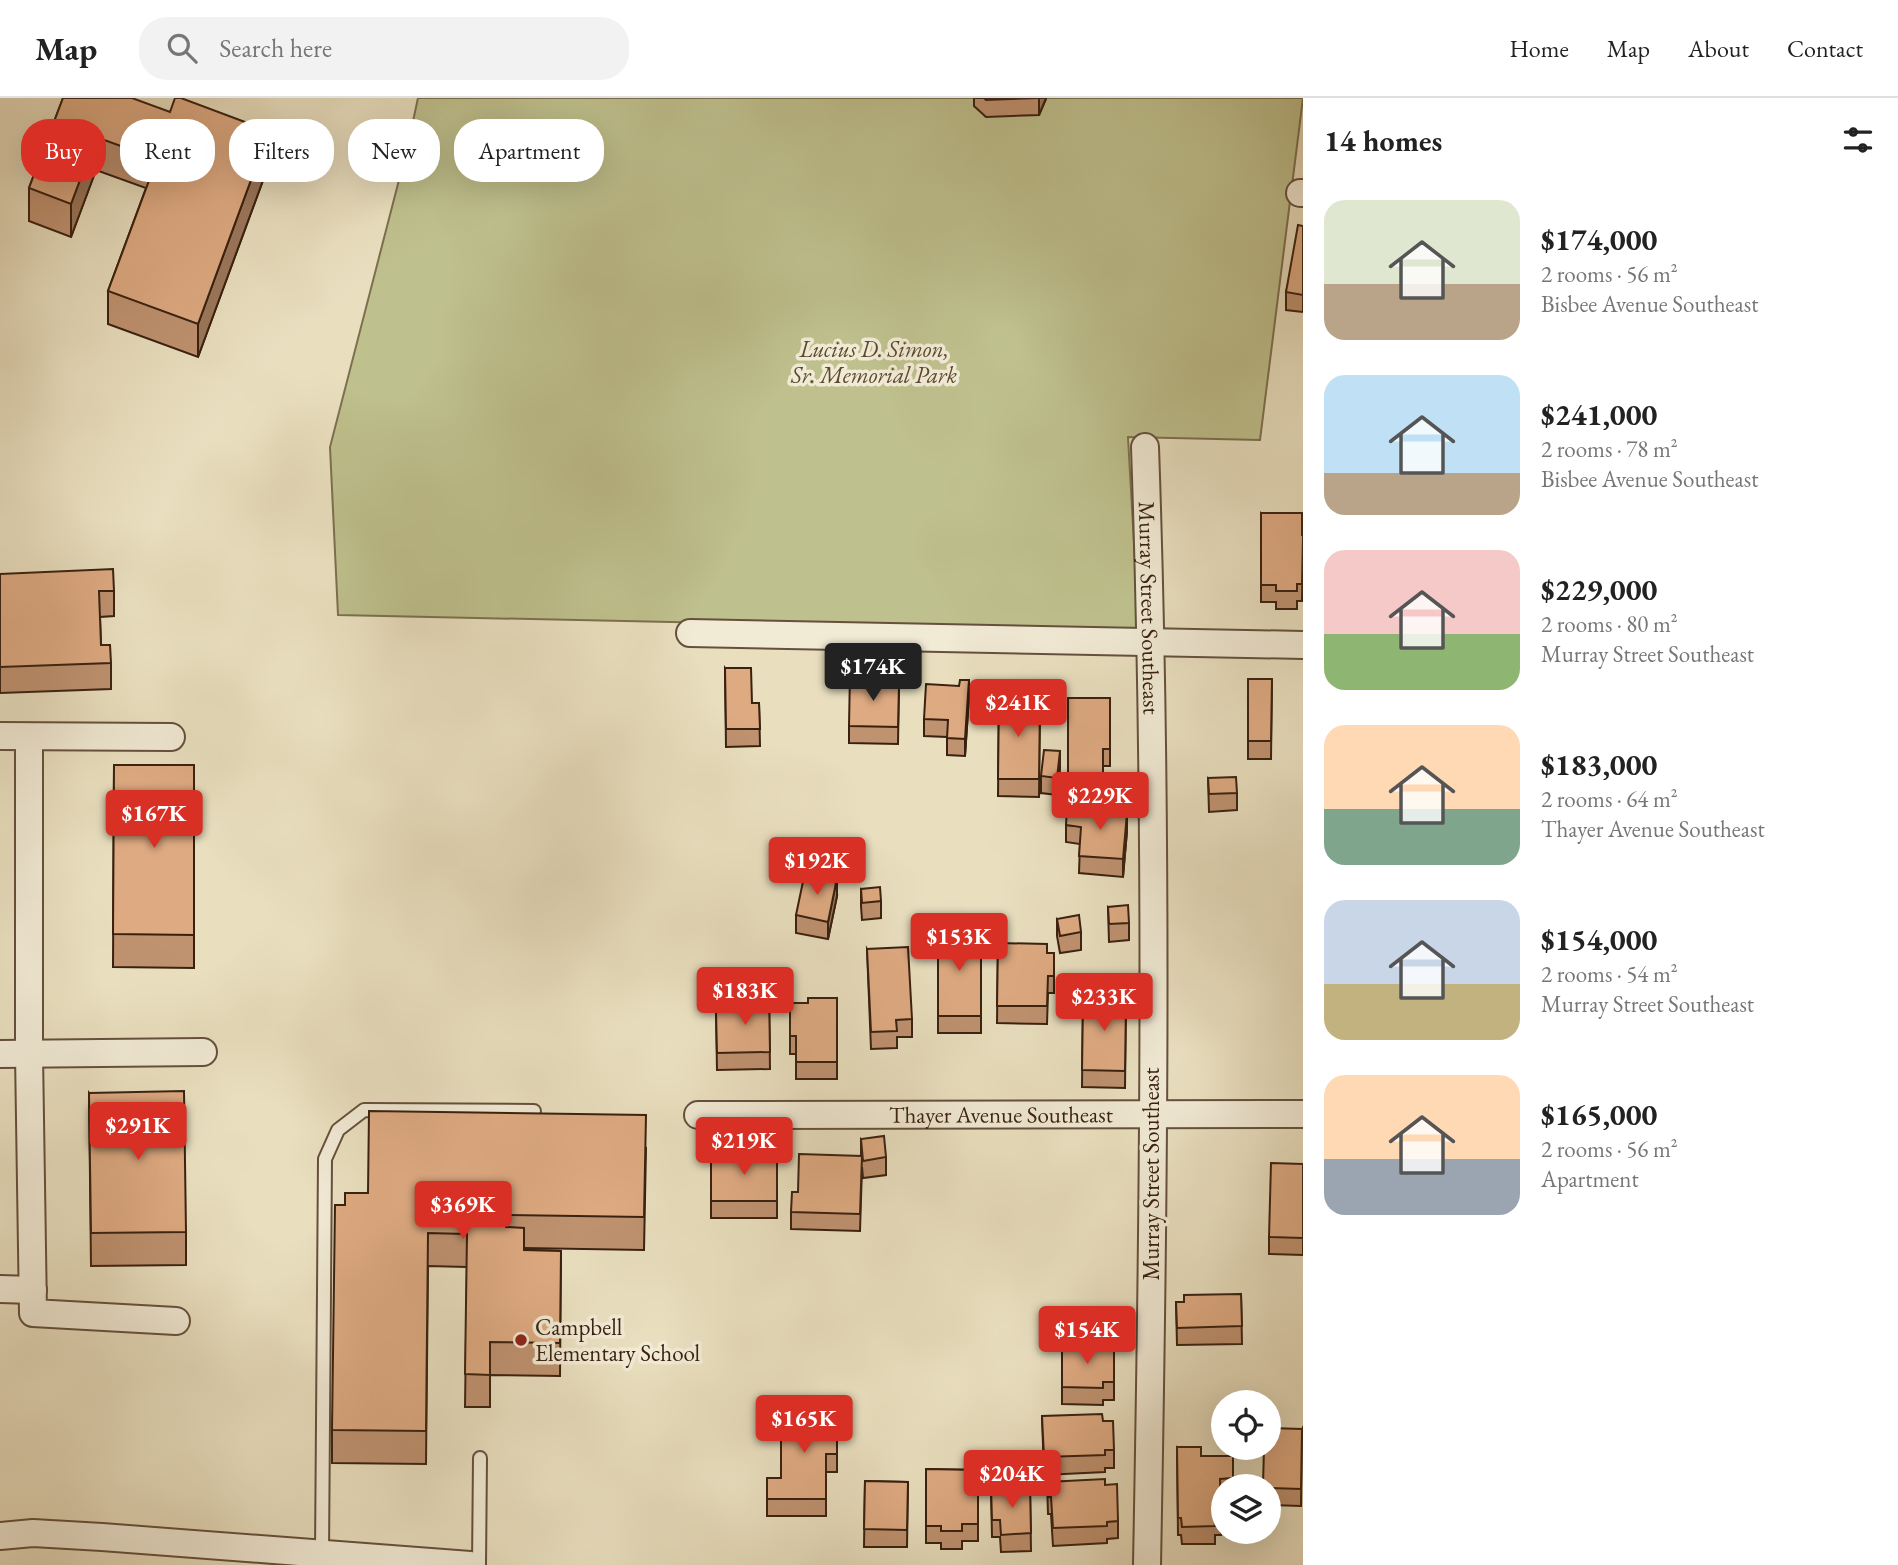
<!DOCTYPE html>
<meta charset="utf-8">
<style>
:root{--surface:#fff;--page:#f2f2f2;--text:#222;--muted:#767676;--line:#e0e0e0;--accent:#d93025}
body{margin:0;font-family:"EB Garamond",serif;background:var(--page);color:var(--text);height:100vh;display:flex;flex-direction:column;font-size:26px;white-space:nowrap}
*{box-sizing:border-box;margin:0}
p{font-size:23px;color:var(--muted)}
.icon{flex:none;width:38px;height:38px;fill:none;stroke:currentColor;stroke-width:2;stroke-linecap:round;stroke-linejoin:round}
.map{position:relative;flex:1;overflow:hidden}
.drawer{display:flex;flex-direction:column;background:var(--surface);width:595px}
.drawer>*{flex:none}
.top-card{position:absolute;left:21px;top:21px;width:665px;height:63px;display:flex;gap:14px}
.fabs{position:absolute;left:1211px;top:1292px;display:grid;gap:14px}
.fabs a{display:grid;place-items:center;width:70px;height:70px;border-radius:50%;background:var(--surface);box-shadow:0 7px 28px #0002;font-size:35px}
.price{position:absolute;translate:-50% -60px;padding:0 16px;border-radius:7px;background:var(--accent);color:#fff;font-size:23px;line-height:46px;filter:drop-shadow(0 2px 4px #0008)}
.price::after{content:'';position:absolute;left:50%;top:42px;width:21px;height:16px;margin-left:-10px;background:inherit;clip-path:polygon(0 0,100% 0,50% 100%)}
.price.current{background:#222;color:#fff}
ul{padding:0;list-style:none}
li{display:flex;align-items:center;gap:21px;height:175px;padding:0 21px}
li span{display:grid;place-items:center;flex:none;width:196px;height:140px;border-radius:21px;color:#555}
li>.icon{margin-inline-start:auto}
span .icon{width:84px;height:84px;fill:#fffc;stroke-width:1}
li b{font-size:30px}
h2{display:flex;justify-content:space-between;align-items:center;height:84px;padding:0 21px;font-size:30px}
.tag{padding:0 24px;border-radius:28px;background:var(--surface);box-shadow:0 7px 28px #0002;font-size:24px;line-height:63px}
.tag.current{background:var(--accent);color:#fff}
header{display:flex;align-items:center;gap:42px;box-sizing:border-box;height:98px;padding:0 35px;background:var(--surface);border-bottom:2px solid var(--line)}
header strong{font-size:33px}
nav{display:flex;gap:38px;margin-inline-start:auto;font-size:24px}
.search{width:490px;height:63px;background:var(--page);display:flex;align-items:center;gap:18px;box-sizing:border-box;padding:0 24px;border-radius:28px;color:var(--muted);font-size:26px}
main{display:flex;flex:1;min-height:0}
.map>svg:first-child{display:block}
</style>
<header>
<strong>Map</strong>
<div class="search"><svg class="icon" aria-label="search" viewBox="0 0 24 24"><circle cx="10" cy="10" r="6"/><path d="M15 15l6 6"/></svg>Search here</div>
<nav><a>Home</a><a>Map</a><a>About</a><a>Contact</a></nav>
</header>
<main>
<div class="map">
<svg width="1303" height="1467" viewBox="0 0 1303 1467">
<rect width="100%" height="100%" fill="#e9dfbf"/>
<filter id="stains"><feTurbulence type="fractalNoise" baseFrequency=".00286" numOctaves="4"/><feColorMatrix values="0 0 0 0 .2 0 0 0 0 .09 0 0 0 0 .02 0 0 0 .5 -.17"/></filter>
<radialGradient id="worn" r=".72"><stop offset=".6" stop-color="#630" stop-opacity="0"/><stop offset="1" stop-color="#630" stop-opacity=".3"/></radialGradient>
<path fill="#bec08d" stroke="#7c704e" stroke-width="2" d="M 418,0 L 1303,0 L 1260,342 L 1128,339 L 1139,534 L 338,517 L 330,349 L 407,51 Z"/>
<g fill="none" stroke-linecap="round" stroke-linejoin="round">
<defs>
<path id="service" d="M 322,1456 L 325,1061 L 338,1032 L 364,1012 L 534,1013
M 479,1467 L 480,1360"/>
<g id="minor">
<path d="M 1300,95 L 1303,95"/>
<path id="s1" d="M 1145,349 C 1158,721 1154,1095 1147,1467"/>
<path d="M 690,535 L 1303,547"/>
<path d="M 0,638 L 171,639"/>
<path d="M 29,639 L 29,956 L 33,1215 L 176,1223"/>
<path d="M 0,956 L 203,954"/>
<path id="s2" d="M 698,1017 L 1303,1016"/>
<path d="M 0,1191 L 33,1192"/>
<path d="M 0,1438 L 33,1435 L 102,1439 L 470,1467"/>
</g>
</defs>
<use href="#service" stroke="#65503c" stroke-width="16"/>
<use href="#minor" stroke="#65503c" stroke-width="30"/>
<use href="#service" stroke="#f1ead5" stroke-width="12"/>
<use href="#minor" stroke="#f1ead5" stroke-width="26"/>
</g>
<path fill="#bf9270" stroke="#392110" stroke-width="2" d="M 63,0 L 269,66 L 198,259 L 108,226 L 108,193 L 146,90 L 96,72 L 71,139 L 29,123 L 29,90 Z
M 974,0 L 1046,0 L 1046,1 L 1039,17 L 986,19 L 974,8 Z
M 1303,128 L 1303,214 L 1286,212 L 1286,194 Z
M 1261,415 L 1303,437 L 1302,503 L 1297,503 L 1297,511 L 1276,511 L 1276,504 L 1261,504 Z
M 0,476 L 114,493 L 114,518 L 100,519 L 101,547 L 111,565 L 111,591 L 0,595 Z
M 725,570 L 752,605 L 759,605 L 760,648 L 726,649 Z
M 1248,581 L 1272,581 L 1271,661 L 1248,661 Z
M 868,586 L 899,587 L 898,646 L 849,645 L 849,628 Z
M 999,598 L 1022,606 L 1040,606 L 1039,699 L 998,698 Z
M 969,599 L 965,658 L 947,657 L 947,639 L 924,638 L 924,621 Z
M 1068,600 L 1110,600 L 1110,668 L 1103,668 L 1103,700 L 1068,700 Z
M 114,667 L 194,667 L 194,870 L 113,869 Z
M 1060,670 L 1057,697 L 1041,695 L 1041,678 Z
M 1208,680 L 1237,695 L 1237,712 L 1209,714 Z
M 1066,727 L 1127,733 L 1123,779 L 1079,775 L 1080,746 L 1066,744 Z
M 861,791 L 881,803 L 881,820 L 862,822 L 861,808 Z
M 837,798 L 828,841 L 796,835 L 796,817 Z
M 1108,809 L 1129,825 L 1129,842 L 1109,844 Z
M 1057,821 L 1081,834 L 1081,852 L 1060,855 L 1057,838 Z
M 938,832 L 981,832 L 981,935 L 938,935 Z
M 998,845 L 1047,855 L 1054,855 L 1054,895 L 1048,895 L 1047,926 L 997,925 Z
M 867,851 L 912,921 L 912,939 L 897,939 L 897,950 L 871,951 Z
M 769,895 L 770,971 L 717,972 L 716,914 L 734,913 Z
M 837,900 L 837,981 L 796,981 L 796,956 L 790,956 L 790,905 L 808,905 Z
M 1083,904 L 1126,905 L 1125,990 L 1082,989 Z
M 89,995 L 186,1134 L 186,1167 L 91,1168 Z
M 861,1041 L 886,1059 L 886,1077 L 863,1080 L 862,1069 L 860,1133 L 791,1131 L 791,1114 L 798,1094 L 861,1058 Z
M 646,1050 L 644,1152 L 524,1150 L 524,1152 L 561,1153 L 560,1278 L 490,1277 L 490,1309 L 465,1309 L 467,1169 L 428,1168 L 426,1366 L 332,1365 L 332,1332 L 345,1107 L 368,1095 Z
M 711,1054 L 777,1054 L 777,1120 L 711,1120 Z
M 1303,1066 L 1303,1157 L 1269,1156 L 1269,1139 Z
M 1241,1196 L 1242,1246 L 1177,1247 L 1176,1204 L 1184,1204 Z
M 1062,1245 L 1102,1251 L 1114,1251 L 1114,1302 L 1103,1302 L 1103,1307 L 1062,1306 Z
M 837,1313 L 837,1374 L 826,1374 L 826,1418 L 767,1418 L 767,1380 L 781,1380 Z
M 1042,1318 L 1103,1323 L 1114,1352 L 1114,1370 L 1105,1370 L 1105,1374 L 1044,1377 Z
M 1302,1331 L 1301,1408 L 1269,1407 L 1269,1388 Z
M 1177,1349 L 1201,1358 L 1233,1358 L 1233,1388 L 1223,1388 L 1223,1398 L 1220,1398 L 1221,1437 L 1215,1437 L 1215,1446 L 1182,1446 L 1181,1437 L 1178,1437 Z
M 926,1371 L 978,1372 L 978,1443 L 962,1443 L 962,1451 L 941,1451 L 941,1445 L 926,1445 Z
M 865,1383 L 908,1384 L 907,1449 L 864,1449 Z
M 1047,1384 L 1105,1387 L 1118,1423 L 1118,1440 L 1107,1441 L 1107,1445 L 1053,1448 L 1051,1416 L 1048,1416 Z
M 1030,1389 L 1031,1453 L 1001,1454 L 1000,1439 L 992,1439 L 991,1390 Z"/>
<path fill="#9b775b" stroke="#392110" stroke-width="2" d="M 1039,0 L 1046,0 L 1039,17 Z
M 269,33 L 269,66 L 198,259 L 198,226 Z
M 96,39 L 96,72 L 71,139 L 71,106 Z
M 969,582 L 969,599 L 965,658 L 965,641 Z
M 1060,653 L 1060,670 L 1057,697 L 1057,680 Z
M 1127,715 L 1127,733 L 1123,779 L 1123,761 Z
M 837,780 L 837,798 L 828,841 L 828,824 Z"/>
<path fill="#deaa82" stroke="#392110" stroke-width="2" d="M 63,0 L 132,0 L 170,14 L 175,0 L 181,0 L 269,33 L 198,226 L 108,193 L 157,61 L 96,39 L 71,106 L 29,90 Z
M 984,0 L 1039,0 L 986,2 Z
M 1298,127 L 1303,128 L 1303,197 L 1286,194 Z
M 1261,415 L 1302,415 L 1302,437 L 1303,437 L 1302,486 L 1297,486 L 1297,493 L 1276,493 L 1276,487 L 1261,487 Z
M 113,471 L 114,493 L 99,493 L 101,547 L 110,547 L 111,565 L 0,569 L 0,476 Z
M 725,570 L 751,570 L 752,605 L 759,605 L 760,631 L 726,631 Z
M 850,575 L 868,576 L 868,586 L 899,587 L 898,629 L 849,628 Z
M 1248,581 L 1272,581 L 1271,643 L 1248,643 Z
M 960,582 L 969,582 L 965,641 L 947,640 L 948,622 L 924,621 L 926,586 L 959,588 Z
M 999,598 L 1022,598 L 1022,606 L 1040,606 L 1039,681 L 998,681 Z
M 1068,600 L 1110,600 L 1110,651 L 1103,651 L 1103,683 L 1068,683 Z
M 1044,652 L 1060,653 L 1057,680 L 1041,678 Z
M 114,667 L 194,667 L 194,837 L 113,836 Z
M 1236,679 L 1237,695 L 1209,696 L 1208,680 Z
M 1067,710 L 1127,715 L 1123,761 L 1079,758 L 1081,729 L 1066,727 Z
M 805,774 L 837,780 L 828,824 L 796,817 Z
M 880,789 L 881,803 L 862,805 L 861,791 Z
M 1128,807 L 1129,825 L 1109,826 L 1108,809 Z
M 1079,817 L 1081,834 L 1060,838 L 1057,821 Z
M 938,832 L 981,832 L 981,918 L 938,918 Z
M 998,845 L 1047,846 L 1047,855 L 1054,855 L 1054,878 L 1048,878 L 1047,908 L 997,908 Z
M 908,849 L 912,921 L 896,922 L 897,933 L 871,934 L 867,851 Z
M 1093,892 L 1118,892 L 1117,904 L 1126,905 L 1125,973 L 1082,972 L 1083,904 L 1093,905 Z
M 769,895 L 770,954 L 717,955 L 716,914 L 735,913 L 734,904 L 748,903 L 748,896 Z
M 808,900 L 837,900 L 837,964 L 796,964 L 796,938 L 790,938 L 790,905 L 808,905 Z
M 184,993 L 186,1134 L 91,1135 L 89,995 Z
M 369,1013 L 646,1017 L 644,1119 L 506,1117 L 506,1129 L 524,1130 L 524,1152 L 561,1153 L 560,1245 L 490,1244 L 490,1277 L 465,1276 L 467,1136 L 428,1135 L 426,1333 L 332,1332 L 335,1107 L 345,1107 L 345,1095 L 368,1095 Z
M 884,1038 L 886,1059 L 863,1063 L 861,1041 Z
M 711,1054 L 777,1054 L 777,1103 L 711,1103 Z
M 799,1056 L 862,1058 L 860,1116 L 791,1114 L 792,1094 L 798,1094 Z
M 1271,1065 L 1303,1066 L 1303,1140 L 1269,1139 Z
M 1241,1196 L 1242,1228 L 1177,1230 L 1176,1204 L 1184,1204 L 1184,1197 Z
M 1062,1245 L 1102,1246 L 1102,1251 L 1114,1251 L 1114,1284 L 1103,1284 L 1103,1290 L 1062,1289 Z
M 781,1313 L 837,1313 L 837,1356 L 826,1356 L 826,1401 L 767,1401 L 767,1380 L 781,1380 Z
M 1102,1316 L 1103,1323 L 1113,1323 L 1114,1352 L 1105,1352 L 1105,1357 L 1044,1359 L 1042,1318 Z
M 1269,1330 L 1302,1331 L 1301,1391 L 1269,1390 L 1269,1388 L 1263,1388 L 1264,1349 L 1269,1349 Z
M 1177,1349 L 1201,1349 L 1201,1358 L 1233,1358 L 1233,1380 L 1220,1381 L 1221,1420 L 1214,1420 L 1215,1428 L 1182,1429 L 1181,1420 L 1178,1420 Z
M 926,1371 L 978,1372 L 978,1426 L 962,1426 L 962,1433 L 941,1433 L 941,1428 L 926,1428 Z
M 1105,1381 L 1105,1387 L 1117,1386 L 1118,1423 L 1107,1424 L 1107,1428 L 1053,1430 L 1051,1399 L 1048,1399 L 1047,1384 Z
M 865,1383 L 908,1384 L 907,1432 L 864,1431 Z
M 1030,1389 L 1031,1435 L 1001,1437 L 1000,1422 L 992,1422 L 991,1390 Z"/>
<circle fill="#8f2418" stroke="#f1ead5" stroke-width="2.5" cx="521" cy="1242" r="7"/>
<g text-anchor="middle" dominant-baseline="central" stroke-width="7" stroke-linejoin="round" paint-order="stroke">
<g font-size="23" font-style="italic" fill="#5a492f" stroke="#f1ead5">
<text x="874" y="251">Lucius D. Simon,<tspan x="874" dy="26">Sr. Memorial Park</tspan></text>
</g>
<g font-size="23" fill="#392110" stroke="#f1ead5">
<text stroke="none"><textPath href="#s1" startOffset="161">Murray Street Southeast</textPath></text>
<text stroke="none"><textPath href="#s2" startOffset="303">Thayer Avenue Southeast</textPath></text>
<text transform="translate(1151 1076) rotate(-90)">Murray Street Southeast</text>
</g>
<g font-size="23" fill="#392110" stroke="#f1ead5" text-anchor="start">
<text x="535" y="1229">Campbell<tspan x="535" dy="26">Elementary School</tspan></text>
</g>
</g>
<rect width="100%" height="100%" filter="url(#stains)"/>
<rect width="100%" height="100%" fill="url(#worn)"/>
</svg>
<div class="fabs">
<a><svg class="icon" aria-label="locate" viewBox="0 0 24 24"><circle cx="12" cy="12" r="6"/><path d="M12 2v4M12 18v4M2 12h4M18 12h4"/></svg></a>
<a><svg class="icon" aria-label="layers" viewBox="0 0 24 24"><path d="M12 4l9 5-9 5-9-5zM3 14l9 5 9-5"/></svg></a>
</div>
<b class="price current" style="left:873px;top:605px">$174K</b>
<b class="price" style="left:1018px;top:641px">$241K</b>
<b class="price" style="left:1100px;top:734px">$229K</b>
<b class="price" style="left:154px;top:752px">$167K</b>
<b class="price" style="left:817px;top:799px">$192K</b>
<b class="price" style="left:959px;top:875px">$153K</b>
<b class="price" style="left:745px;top:929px">$183K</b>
<b class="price" style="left:1104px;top:935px">$233K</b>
<b class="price" style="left:138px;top:1064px">$291K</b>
<b class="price" style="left:744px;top:1079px">$219K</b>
<b class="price" style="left:463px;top:1143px">$369K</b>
<b class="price" style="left:1087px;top:1268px">$154K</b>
<b class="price" style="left:804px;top:1357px">$165K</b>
<b class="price" style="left:1012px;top:1412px">$204K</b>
<div class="top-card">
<a class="tag current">Buy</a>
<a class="tag">Rent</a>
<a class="tag">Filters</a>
<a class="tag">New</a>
<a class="tag">Apartment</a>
</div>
</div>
<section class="drawer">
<h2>14 homes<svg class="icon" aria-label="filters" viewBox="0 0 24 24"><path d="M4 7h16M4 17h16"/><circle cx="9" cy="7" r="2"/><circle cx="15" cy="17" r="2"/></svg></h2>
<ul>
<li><span style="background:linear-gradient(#dfe7d0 60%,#b9a48a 0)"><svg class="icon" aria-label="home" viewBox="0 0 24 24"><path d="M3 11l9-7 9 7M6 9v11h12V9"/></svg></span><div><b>$174,000</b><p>2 rooms · 56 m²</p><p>Bisbee Avenue Southeast</p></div></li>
<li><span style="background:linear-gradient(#bfe0f5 70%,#b9a48a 0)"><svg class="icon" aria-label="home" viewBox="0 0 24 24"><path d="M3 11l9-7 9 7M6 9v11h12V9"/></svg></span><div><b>$241,000</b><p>2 rooms · 78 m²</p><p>Bisbee Avenue Southeast</p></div></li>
<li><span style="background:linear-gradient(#f6c9c9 60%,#8fb573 0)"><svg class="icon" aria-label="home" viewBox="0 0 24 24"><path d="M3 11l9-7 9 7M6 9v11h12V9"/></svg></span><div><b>$229,000</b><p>2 rooms · 80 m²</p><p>Murray Street Southeast</p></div></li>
<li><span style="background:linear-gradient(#ffd9b3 60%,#7fa58c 0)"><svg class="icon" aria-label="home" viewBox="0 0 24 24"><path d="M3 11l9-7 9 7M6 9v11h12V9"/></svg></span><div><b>$183,000</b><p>2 rooms · 64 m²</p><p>Thayer Avenue Southeast</p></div></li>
<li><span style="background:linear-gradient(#c9d6e8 60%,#c2b280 0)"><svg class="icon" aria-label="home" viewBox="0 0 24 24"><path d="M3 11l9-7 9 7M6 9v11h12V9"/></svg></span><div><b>$154,000</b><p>2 rooms · 54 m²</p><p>Murray Street Southeast</p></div></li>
<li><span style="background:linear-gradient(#ffd9b3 60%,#9aa5b1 0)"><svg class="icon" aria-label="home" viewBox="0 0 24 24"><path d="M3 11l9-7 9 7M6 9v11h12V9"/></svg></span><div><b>$165,000</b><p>2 rooms · 56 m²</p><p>Apartment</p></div></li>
</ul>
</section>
</main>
